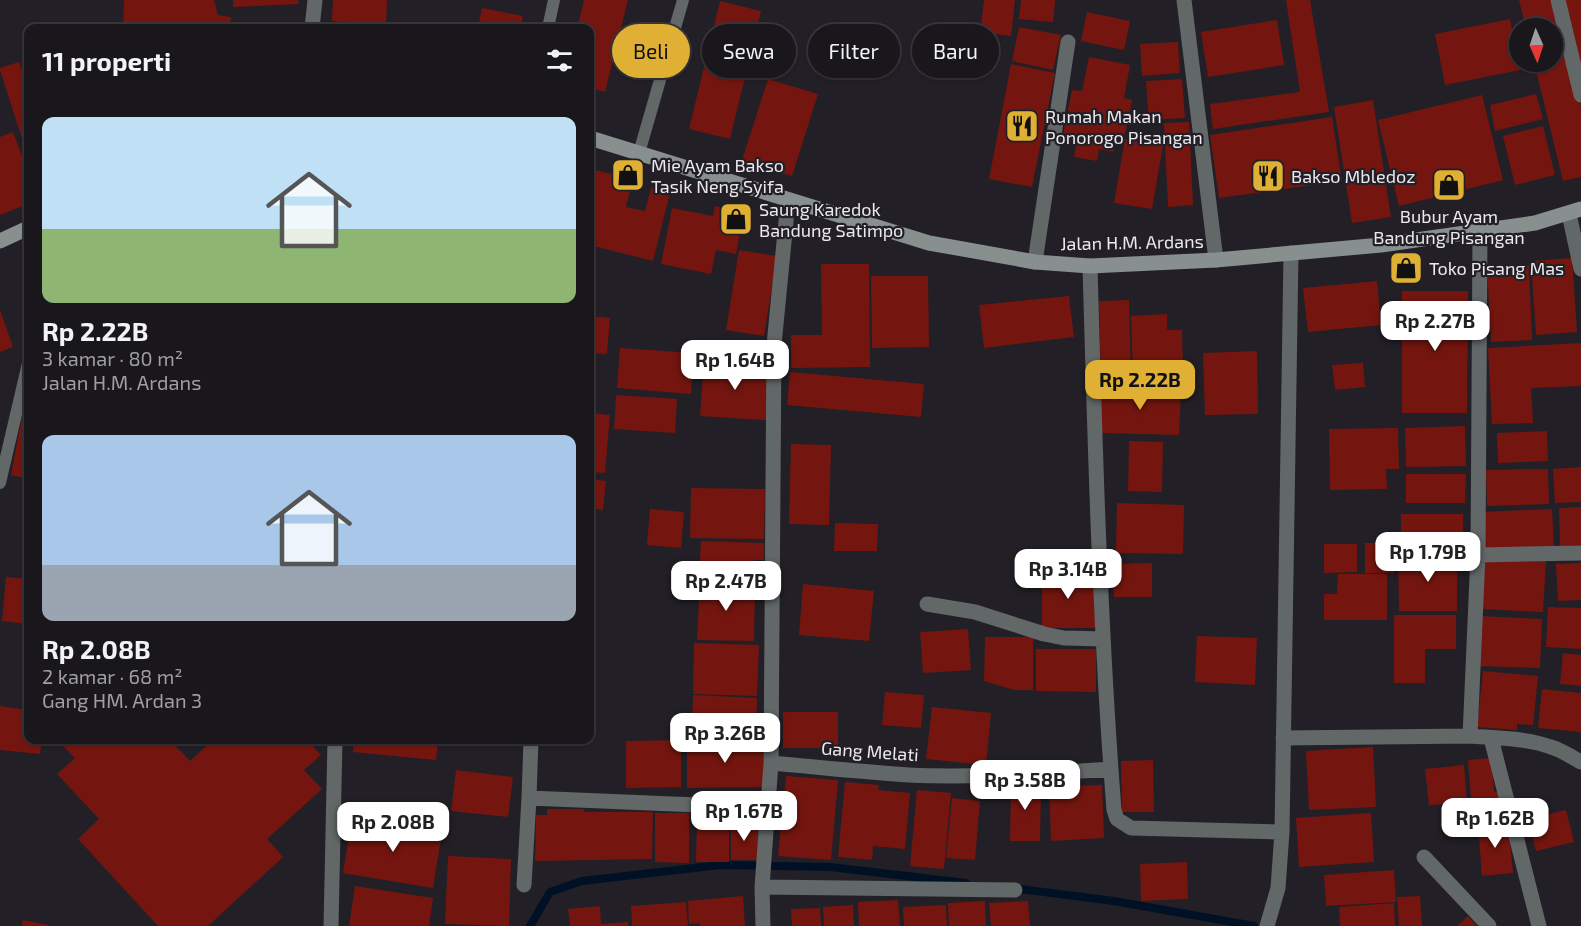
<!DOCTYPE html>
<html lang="id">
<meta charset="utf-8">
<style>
:root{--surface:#1a171c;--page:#272429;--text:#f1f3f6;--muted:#9f9fa3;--line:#38363b;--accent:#dfb034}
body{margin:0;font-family:"Exo 2",sans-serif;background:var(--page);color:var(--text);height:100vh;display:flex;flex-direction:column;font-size:22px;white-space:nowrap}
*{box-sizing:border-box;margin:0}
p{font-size:20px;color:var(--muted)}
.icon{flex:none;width:33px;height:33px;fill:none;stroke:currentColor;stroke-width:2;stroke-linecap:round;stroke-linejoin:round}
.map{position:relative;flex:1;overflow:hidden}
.drawer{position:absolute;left:24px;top:24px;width:570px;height:720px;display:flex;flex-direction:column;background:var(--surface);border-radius:12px;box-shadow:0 2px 4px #0004,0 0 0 2px var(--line)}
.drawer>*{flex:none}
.guide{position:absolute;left:612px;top:24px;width:570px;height:54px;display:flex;gap:12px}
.needle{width:39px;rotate:177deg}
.tools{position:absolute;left:1509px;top:18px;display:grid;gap:12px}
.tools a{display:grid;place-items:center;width:54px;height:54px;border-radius:50%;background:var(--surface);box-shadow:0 2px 4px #0004,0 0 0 2px var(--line);font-size:30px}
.price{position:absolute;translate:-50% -51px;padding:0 14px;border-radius:12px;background:#fff;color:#222;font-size:20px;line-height:39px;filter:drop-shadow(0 2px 3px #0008)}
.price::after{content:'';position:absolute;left:50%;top:36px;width:18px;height:14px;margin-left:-9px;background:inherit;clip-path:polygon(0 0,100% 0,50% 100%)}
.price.current{background:var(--accent);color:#111}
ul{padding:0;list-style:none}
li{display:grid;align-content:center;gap:12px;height:318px;padding:0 18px}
li span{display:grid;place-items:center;height:186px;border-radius:12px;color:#555}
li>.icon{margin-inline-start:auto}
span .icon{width:108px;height:108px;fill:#fffc;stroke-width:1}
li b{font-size:26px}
h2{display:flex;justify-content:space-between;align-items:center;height:72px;padding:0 18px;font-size:26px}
.tag{padding:0 21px;border-radius:27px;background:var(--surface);box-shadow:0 2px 4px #0004,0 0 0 2px var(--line);font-size:21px;line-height:54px}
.tag.current{background:var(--accent);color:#111}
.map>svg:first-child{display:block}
</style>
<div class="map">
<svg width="1581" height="926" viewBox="0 0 1581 926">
<rect width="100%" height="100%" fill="#221f26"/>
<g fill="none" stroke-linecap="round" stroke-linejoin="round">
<path stroke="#001126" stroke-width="8" d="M 1012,888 L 1114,901 L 1254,926
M 530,926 L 550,892 L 582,881 L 720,865 L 830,867 L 966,883"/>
</g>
<path fill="#74160f" d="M 124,0 L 214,0 L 218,15 L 231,17 L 230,28 L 123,28 Z
M 233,0 L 298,0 L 299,4 L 233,7 Z
M 333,0 L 387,0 L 386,25 L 332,21 Z
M 584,0 L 628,0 L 605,92 L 590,88 L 590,28 L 577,28 Z
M 984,0 L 1015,0 L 1011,36 L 980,32 Z
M 1021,0 L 1055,0 L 1053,22 L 1019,19 Z
M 1286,0 L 1310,0 L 1329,112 L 1213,129 L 1210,104 L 1300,92 Z
M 1519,0 L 1555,0 L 1581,107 L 1581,177 L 1563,181 L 1534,62 L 1552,62 L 1552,28 L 1526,28 Z
M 1560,0 L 1581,0 L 1581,79 Z
M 720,1 L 761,11 L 730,139 L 689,129 Z
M 482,8 L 523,16 L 520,28 L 478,28 Z
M 1087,12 L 1130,21 L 1124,50 L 1081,41 Z
M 1510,19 L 1520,70 L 1445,85 L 1435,34 Z
M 1277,20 L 1284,65 L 1208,77 L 1201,32 Z
M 335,24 L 382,27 L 382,28 L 334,28 Z
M 1019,27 L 1061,35 L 1053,70 L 1012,61 Z
M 1178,42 L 1180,73 L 1142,76 L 1140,44 Z
M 1089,57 L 1130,65 L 1124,98 L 1132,100 L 1125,134 L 1117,133 L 1113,152 L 1099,149 L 1097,161 L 1074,157 L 1077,143 L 1062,140 L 1072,90 L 1082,91 Z
M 19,62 L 28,90 L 28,157 L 0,70 L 0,68 Z
M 1011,64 L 1055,73 L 1032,187 L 989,179 Z
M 768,79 L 818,94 L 792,176 L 742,160 Z
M 1182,79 L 1185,118 L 1149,120 L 1146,81 Z
M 1536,94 L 1543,119 L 1495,131 L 1490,105 Z
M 1482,95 L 1503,180 L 1399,206 L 1378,120 Z
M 1373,100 L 1391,217 L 1352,223 L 1334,107 Z
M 1332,117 L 1342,181 L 1219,198 L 1210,135 Z
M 1189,122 L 1193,205 L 1168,207 L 1164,123 Z
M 1543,126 L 1555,175 L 1515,185 L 1503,136 Z
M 13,132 L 28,172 L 28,204 L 0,215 L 0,137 Z
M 1125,139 L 1163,145 L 1152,209 L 1114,203 Z
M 590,169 L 633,179 L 626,207 L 645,211 L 651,188 L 670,193 L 653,261 L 590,245 Z
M 715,206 L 744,212 L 736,254 L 716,250 L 711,274 L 661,264 L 672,208 L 713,216 Z
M 739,250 L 777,256 L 764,336 L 726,330 Z
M 1572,258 L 1577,332 L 1536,335 L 1531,261 Z
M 821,264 L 869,264 L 870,367 L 791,368 L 791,335 L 822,335 Z
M 1529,265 L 1532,340 L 1491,342 L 1487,267 Z
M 871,276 L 928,276 L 929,347 L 872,348 Z
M 1377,281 L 1381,325 L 1308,332 L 1303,288 Z
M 1402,291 L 1468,291 L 1467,413 L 1402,413 Z
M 1069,296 L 1074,337 L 984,348 L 979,305 Z
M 1129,300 L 1131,379 L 1101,380 L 1099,301 Z
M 0,310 L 13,347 L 0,352 Z
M 1167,314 L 1167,330 L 1182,330 L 1183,371 L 1133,373 L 1131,316 Z
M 590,316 L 610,318 L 607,354 L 590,353 Z
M 1581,343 L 1581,386 L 1531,388 L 1533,423 L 1492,424 L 1488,348 Z
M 620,348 L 694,353 L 691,394 L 617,388 Z
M 1257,351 L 1258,414 L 1205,415 L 1203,353 Z
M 704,362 L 770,367 L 766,420 L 700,416 Z
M 1363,363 L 1365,387 L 1335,390 L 1332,365 Z
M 790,372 L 924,384 L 921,417 L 787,405 Z
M 1101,387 L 1181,389 L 1179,435 L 1100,433 Z
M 27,389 L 28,389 L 28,479 L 11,475 Z
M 616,395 L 677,399 L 675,433 L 614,429 Z
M 590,413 L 610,415 L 605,473 L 590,472 Z
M 1465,426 L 1466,466 L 1406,467 L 1405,428 Z
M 1398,428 L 1399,469 L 1386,469 L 1387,489 L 1330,490 L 1329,429 Z
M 1547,431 L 1548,461 L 1498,463 L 1497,433 Z
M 1129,441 L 1163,442 L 1162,492 L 1128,491 Z
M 791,444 L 831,445 L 829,525 L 789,524 Z
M 1581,467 L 1581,502 L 1555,503 L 1553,469 Z
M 1548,469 L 1549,504 L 1487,506 L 1486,470 Z
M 1406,474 L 1466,474 L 1465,503 L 1406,503 Z
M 590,479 L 606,481 L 603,510 L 590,508 Z
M 691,488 L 765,489 L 764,539 L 690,538 Z
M 1117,503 L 1184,505 L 1183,554 L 1116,553 Z
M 1581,507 L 1581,545 L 1560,546 L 1559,508 Z
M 650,509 L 684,512 L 681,548 L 647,545 Z
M 1552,509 L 1554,547 L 1484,550 L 1482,512 Z
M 1401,514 L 1463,514 L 1463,549 L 1401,549 Z
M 835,523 L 878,524 L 877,551 L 834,551 Z
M 701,541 L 764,543 L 764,560 L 754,560 L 753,582 L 699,580 Z
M 1365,543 L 1394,543 L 1394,573 L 1365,573 Z
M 1324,544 L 1357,544 L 1357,572 L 1324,573 Z
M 1398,555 L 1457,556 L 1457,611 L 1399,611 Z
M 1482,558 L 1546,561 L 1543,612 L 1480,609 Z
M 1152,563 L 1152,597 L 1114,597 L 1113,564 Z
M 1581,563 L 1581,600 L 1558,601 L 1556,564 Z
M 1042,572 L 1095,572 L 1095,628 L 1042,628 Z
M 1338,574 L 1387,574 L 1387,620 L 1324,620 L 1324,594 L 1337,594 Z
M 6,577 L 28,579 L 28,624 L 2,621 Z
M 700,582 L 755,584 L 754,641 L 697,640 Z
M 803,584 L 874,591 L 869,641 L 799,635 Z
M 1548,607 L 1581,608 L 1581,649 L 1546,647 Z
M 1394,615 L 1456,615 L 1456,649 L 1425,649 L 1425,683 L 1394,683 Z
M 1480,616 L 1542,619 L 1540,668 L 1478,666 Z
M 968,629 L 971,670 L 923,673 L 920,632 Z
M 1197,636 L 1257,638 L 1255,685 L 1195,682 Z
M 985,637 L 1033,637 L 1033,690 L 1014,690 L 984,681 Z
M 694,643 L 759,645 L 757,696 L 693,694 Z
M 1036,649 L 1096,649 L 1096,692 L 1036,691 Z
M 1563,653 L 1581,655 L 1581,686 L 1560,684 Z
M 1483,671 L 1538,676 L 1533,725 L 1517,724 L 1517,730 L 1477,727 Z
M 1542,689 L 1581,693 L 1581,732 L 1538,728 Z
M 885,692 L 924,695 L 921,728 L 882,725 Z
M 693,695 L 757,698 L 756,737 L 692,736 Z
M 0,706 L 28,710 L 28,740 L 42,740 L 40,754 L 0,750 Z
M 932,707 L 991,713 L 986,765 L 926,759 Z
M 783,712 L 838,712 L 838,748 L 783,748 Z
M 763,739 L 763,787 L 687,788 L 687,740 Z
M 57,740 L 170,740 L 190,761 L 213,740 L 307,740 L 321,755 L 304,770 L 322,789 L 267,839 L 283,857 L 208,926 L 158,926 L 78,839 L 99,819 L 57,774 L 75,758 Z
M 354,740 L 438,740 L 436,760 L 353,752 Z
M 681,740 L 681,787 L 626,788 L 626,741 Z
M 1373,747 L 1376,807 L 1309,810 L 1306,751 Z
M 1491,758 L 1494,792 L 1501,791 L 1504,820 L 1473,823 L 1468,760 Z
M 1153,760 L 1154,812 L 1122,812 L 1121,761 Z
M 1464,765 L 1467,803 L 1429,805 L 1425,769 Z
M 456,770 L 513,777 L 508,817 L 451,811 Z
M 786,776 L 838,780 L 831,860 L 778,856 Z
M 1011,780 L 1041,781 L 1040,841 L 1010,841 Z
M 845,782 L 879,785 L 878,790 L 910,793 L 905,849 L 873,846 L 872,860 L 838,857 Z
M 1102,785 L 1104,838 L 1051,841 L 1049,787 Z
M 917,790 L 951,793 L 944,869 L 910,866 Z
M 952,798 L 980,801 L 975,860 L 946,858 Z
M 547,809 L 584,809 L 584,812 L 653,812 L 652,859 L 535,861 L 536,815 L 547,815 Z
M 1566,810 L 1574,842 L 1536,851 L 1528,819 Z
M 655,813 L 689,813 L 689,863 L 655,862 Z
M 1371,813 L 1374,862 L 1299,867 L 1296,818 Z
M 352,818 L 442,832 L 433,888 L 343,873 Z
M 697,819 L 729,819 L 729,862 L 696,862 Z
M 1508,822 L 1513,873 L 1482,876 L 1478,825 Z
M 731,824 L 758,824 L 758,860 L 731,860 Z
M 448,856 L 511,859 L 509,926 L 445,924 Z
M 1187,862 L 1188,899 L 1141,901 L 1140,864 Z
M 1394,870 L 1396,902 L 1326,906 L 1324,875 Z
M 355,886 L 433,898 L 429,926 L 349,926 Z
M 743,896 L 745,926 L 700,926 L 699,923 L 689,924 L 688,901 Z
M 1420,896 L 1422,926 L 1399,926 L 1397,897 Z
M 898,900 L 900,926 L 859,926 L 858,902 Z
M 985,901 L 986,926 L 949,926 L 948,903 Z
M 1028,901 L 1030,926 L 991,926 L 989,903 Z
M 686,902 L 688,926 L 632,926 L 631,906 Z
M 1394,903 L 1395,926 L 1340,926 L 1339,907 Z
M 853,905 L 854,926 L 824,926 L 823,907 Z
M 946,905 L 947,926 L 904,926 L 903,907 Z
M 600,906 L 601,924 L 628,922 L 628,926 L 570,926 L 568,909 Z
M 820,908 L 821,926 L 792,926 L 791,909 Z
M 1468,916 L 1477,926 L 1457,926 Z
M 23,920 L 48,925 L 48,926 L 22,926 Z"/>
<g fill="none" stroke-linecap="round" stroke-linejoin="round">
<path stroke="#626767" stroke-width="12" d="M 548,28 L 554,0
M 639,153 L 683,0
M 0,483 L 28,363"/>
<path stroke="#626767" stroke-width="15" d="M 1184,0 L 1216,260
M 1558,0 L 1581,95
M 312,28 L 315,0
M 1569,214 L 1581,269
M 1035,262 L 1068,42
M 1090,266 C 1095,447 1100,629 1114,810 L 1117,819 L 1131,828 L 1282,832
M 1478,555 L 1581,553
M 927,604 L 975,612 L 1044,634 L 1064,638 L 1103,639
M 1470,736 L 1478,555 L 1480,230
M 1283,738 L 1470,736 C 1496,738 1526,738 1551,747 C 1562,750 1571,757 1581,762
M 1491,738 L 1539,926
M 771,763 C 817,767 863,772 909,775 C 976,778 1044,774 1111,769
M 529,798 L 531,740
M 1424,857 L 1489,926
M 524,885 L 529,798 L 768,808
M 762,887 L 1015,890
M 331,926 L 335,740
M 763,926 L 762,887 L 771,763 L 774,345 L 788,201
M 1267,926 L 1278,888 L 1282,832 L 1291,253"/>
<path stroke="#87908f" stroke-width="15" d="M 590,138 L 929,243 L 1035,262 L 1090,266 L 1216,260 L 1381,245 L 1535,223 L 1581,209
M 0,241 L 28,228"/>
</g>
<defs>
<symbol id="restaurant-square" viewBox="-11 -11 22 22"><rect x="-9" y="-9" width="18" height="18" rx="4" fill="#dfb034" stroke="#221f26"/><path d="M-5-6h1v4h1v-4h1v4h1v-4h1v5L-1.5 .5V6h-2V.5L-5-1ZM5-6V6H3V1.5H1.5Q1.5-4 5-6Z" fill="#111"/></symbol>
<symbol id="shop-square" viewBox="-11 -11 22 22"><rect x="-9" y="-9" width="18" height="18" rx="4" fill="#dfb034" stroke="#221f26"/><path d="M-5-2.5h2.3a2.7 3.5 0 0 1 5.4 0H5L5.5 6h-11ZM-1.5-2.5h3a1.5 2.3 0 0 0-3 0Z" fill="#111"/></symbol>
</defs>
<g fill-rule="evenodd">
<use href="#restaurant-square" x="1003" y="107" width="38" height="38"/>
<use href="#shop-square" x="609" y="156" width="38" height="38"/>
<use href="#restaurant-square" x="1249" y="157" width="38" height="38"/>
<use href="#shop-square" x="1430" y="166" width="38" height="38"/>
<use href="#shop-square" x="717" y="200" width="38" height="38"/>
<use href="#shop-square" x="1387" y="249" width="38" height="38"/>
</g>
<g text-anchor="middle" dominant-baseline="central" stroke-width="4.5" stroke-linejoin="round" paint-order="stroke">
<g font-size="18" fill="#ebe9ee" stroke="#221f26" text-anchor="start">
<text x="1045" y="116">Rumah Makan<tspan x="1045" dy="21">Ponorogo Pisangan</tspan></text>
<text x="651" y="165">Mie Ayam Bakso<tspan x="651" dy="21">Tasik Neng Syifa</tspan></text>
<text x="1291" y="176">Bakso Mbledoz</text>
<text x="759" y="209">Saung Karedok<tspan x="759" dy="21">Bandung Satimpo</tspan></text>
<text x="1449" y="216" text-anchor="middle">Bubur Ayam<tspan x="1449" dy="21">Bandung Pisangan</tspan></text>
<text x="1429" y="268">Toko Pisang Mas</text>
</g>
<g font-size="18" fill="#ebe9ee" stroke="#221f26">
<text transform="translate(1132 242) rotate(-1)">Jalan H.M. Ardans</text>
<text transform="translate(870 751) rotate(4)">Gang Melati</text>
</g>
</g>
</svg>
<div class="tools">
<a><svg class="needle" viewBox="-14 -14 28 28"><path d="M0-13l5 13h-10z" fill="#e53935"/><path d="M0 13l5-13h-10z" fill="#9f9fa3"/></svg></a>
</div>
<b class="price" style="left:1435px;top:352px">Rp 2.27B</b>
<b class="price" style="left:735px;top:391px">Rp 1.64B</b>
<b class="price current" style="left:1140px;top:411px">Rp 2.22B</b>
<b class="price" style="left:1428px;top:583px">Rp 1.79B</b>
<b class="price" style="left:1068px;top:600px">Rp 3.14B</b>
<b class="price" style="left:726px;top:612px">Rp 2.47B</b>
<b class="price" style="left:725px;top:764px">Rp 3.26B</b>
<b class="price" style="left:1025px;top:811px">Rp 3.58B</b>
<b class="price" style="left:744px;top:842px">Rp 1.67B</b>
<b class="price" style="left:1495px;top:849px">Rp 1.62B</b>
<b class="price" style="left:393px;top:853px">Rp 2.08B</b>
<div class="guide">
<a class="tag current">Beli</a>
<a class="tag">Sewa</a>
<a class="tag">Filter</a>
<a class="tag">Baru</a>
</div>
<section class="drawer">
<h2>11 properti<svg class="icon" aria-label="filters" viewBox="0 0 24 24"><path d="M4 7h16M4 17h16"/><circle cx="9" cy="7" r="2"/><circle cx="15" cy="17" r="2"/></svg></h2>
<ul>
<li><span style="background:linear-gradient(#bfe0f5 60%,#8fb573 0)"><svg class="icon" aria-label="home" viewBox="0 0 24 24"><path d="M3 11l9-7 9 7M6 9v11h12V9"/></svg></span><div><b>Rp 2.22B</b><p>3 kamar · 80 m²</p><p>Jalan H.M. Ardans</p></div></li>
<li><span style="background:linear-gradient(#a9c7e8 70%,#9aa5b1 0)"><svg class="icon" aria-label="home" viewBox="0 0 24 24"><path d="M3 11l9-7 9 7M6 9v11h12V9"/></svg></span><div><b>Rp 2.08B</b><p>2 kamar · 68 m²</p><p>Gang HM. Ardan 3</p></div></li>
</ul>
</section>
</div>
